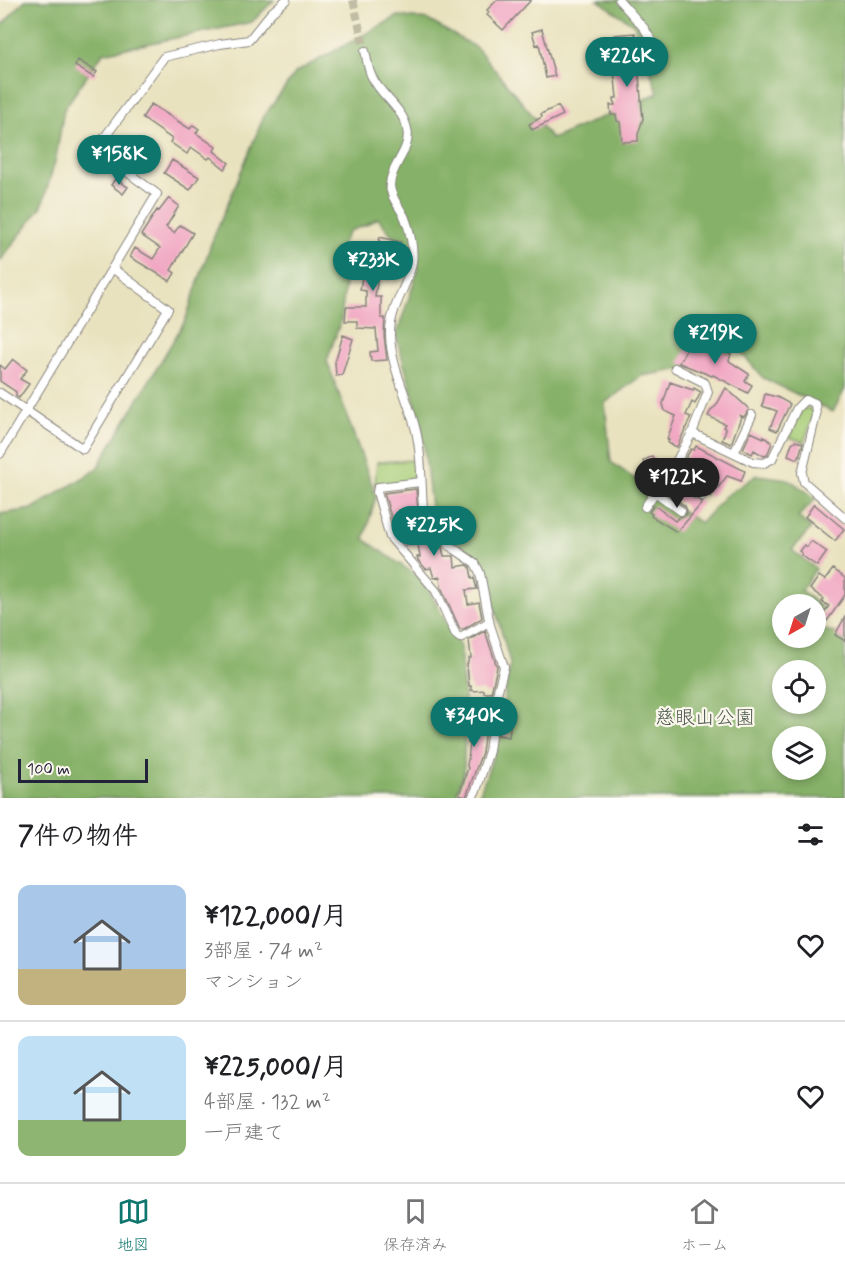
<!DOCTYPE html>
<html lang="ja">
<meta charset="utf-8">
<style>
:root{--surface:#fff;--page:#f6f6f6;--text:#202124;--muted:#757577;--line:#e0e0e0;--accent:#0f766e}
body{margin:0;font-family:Mynerve,"Klee One",sans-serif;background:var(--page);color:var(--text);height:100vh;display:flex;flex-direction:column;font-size:22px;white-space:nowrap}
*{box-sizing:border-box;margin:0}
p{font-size:20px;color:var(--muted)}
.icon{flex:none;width:33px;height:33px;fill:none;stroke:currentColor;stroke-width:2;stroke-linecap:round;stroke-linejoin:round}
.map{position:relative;height:798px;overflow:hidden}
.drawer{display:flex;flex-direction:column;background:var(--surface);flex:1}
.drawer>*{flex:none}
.needle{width:39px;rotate:219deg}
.fabs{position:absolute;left:772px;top:594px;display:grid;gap:12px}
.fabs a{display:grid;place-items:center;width:54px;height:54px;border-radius:50%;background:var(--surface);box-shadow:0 3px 9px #0003;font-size:30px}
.scale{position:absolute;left:18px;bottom:15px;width:130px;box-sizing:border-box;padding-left:6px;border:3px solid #22223b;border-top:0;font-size:16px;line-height:21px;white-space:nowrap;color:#22223b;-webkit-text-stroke:4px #fbf7ec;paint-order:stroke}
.price{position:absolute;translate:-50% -51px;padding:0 14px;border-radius:21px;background:var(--accent);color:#fff;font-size:20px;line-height:39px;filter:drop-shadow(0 2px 3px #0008)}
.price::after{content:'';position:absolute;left:50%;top:36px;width:18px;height:14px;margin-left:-9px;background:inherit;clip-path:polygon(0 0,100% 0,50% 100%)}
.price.active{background:#222;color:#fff}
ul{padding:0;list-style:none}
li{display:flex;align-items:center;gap:18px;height:150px;padding:0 18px}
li+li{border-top:2px solid var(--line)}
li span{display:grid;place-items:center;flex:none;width:168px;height:120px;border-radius:12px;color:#555}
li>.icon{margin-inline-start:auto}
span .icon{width:72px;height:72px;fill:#fffc;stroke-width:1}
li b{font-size:26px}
h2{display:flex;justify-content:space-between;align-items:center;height:72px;padding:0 18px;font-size:26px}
.dock{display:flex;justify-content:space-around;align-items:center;height:84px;border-top:2px solid var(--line);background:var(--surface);font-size:16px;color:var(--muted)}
.dock a{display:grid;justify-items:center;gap:3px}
.dock .active{color:var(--accent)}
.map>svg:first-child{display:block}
</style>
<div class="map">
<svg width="845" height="798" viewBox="0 0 845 798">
<rect width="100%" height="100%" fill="#fbf7ec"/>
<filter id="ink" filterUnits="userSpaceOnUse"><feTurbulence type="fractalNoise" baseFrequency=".0167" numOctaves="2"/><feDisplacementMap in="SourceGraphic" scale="12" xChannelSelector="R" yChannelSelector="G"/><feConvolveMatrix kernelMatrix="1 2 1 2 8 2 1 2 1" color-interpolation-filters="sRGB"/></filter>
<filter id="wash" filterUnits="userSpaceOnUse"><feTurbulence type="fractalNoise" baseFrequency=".008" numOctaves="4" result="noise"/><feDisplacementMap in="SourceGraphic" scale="24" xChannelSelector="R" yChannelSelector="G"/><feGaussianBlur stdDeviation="1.35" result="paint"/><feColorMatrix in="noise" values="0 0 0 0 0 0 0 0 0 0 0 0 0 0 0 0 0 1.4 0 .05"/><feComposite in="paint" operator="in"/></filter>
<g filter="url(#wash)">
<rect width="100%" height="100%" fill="#e9e2be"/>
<path fill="#a8ce78" stroke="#65785a" stroke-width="1.5" d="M 809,408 L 814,414 L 804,442 L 789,437 L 802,409 Z
M 418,460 L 412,483 L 375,486 L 377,462 Z"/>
<path fill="#86b168" stroke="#546a52" stroke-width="1.5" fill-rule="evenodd" d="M 25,0 L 274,0 L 252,22 L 103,53 L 64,109 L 56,158 L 42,206 L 0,261 L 0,27 Z
M 598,0 L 845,0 L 845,389 L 833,412 L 763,378 L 738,349 L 689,368 L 641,376 L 605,403 L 611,462 L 669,503 L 701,523 L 724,497 L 757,475 L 788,479 L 816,498 L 798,517 L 811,528 L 792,550 L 816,569 L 801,590 L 821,607 L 816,618 L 816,604 L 783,604 L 783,638 L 816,638 L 816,627 L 845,636 L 845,798 L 478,798 L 496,749 L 510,663 L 482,560 L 454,542 L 432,516 L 422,428 L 396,336 L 419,268 L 378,218 L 366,225 L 349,231 L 329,269 L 345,284 L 341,320 L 327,361 L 376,496 L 364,539 L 423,580 L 460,647 L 465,709 L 464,772 L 456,795 L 463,798 L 0,798 L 0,514 L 32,509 L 96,470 L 185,321 L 211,244 L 264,116 L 296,72 L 398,16 L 428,20 L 477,48 L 552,139 L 658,93 L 634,25 ZM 783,670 L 816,670 L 816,704 L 783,704 ZM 783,736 L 816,736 L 816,770 L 783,770 Z"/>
<g id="blocks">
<path fill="#f1a6c2" d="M 497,0 L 531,0 L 503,30 L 487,15 L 489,12 L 487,10 Z
M 542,29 L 555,76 L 546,78 L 539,44 L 536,45 L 532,32 Z
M 635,33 L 643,119 L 638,134 L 638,141 L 622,142 L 620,122 L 617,121 L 616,115 L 611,115 L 610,105 L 615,105 L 614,98 L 617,98 L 613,59 L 616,58 L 614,35 Z
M 78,60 L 97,72 L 93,77 L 75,66 Z
M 151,104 L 190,129 L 193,125 L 199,129 L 196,133 L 216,147 L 214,151 L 229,163 L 225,169 L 210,157 L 208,159 L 191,147 L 187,154 L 170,142 L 172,139 L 142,118 Z
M 558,106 L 563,115 L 532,130 L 529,124 L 542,117 L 541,114 Z
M 172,160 L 199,177 L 190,190 L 164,173 Z
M 115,179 L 128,187 L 123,194 L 111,185 Z
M 169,198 L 179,206 L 166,227 L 174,233 L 180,225 L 193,233 L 171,270 L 175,273 L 170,281 L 130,257 L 135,248 L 153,259 L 160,248 L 141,235 L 157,210 L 159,211 Z
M 380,237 L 401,242 L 385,279 L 378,276 L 375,297 L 381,297 L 381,318 L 385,318 L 384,335 L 387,360 L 371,361 L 370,352 L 378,351 L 376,329 L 357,328 L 357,321 L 345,321 L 346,307 L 366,307 L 366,291 L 360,290 L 363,270 L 344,264 L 347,255 L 371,260 L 375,250 L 377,250 Z
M 343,335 L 353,339 L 342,375 L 336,376 L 335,362 Z
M 692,338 L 700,342 L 715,357 L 717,349 L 731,354 L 729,361 L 749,374 L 745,381 L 752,385 L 748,393 L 713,375 L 712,376 L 679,363 Z
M 13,359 L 27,370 L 20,379 L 29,384 L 19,398 L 16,396 L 16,392 L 0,381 L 0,365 L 5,369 Z
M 670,382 L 693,390 L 694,388 L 701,392 L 695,404 L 692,402 L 686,415 L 691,417 L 677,447 L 668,443 L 669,440 L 667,439 L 676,416 L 665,411 L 663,404 Z
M 726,388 L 749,409 L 744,417 L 739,415 L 741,417 L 731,444 L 722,440 L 726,429 L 723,427 L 725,424 L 708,416 L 712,409 L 716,406 Z
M 765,394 L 777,397 L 790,404 L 777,431 L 770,428 L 777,411 L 762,406 Z
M 751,432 L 764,438 L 764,436 L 772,443 L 767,455 L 764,456 L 754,450 L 752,454 L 743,449 Z
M 795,441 L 803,443 L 798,459 L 788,455 L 792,443 Z
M 696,446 L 745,471 L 741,481 L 727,476 L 711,497 L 708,496 L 706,491 L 692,480 L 692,477 L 702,465 L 681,466 L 691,449 L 694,450 Z
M 652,456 L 659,470 L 651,477 L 643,461 Z
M 672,486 L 675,488 L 676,486 L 687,495 L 703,502 L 677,532 L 651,516 L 652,514 L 649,512 L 654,505 L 675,521 L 679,517 L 686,515 L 687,511 L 685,506 L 667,493 Z
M 416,489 L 419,520 L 433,537 L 434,545 L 440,544 L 442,547 L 444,556 L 454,556 L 455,567 L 467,565 L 470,567 L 472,578 L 474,578 L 477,589 L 466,590 L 468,604 L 479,602 L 482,618 L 464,629 L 460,629 L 441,587 L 440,577 L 434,578 L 431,568 L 426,569 L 418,560 L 417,557 L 420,557 L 418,544 L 406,546 L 403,534 L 397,535 L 396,534 L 384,493 Z
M 814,504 L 844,529 L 835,541 L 805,517 Z
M 811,541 L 827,552 L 817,566 L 801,555 L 802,553 L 799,551 L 804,545 L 807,547 Z
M 833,569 L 845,578 L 845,595 L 827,621 L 821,617 L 829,606 L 822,602 L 824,599 L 810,589 L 819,576 L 825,580 Z
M 845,617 L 845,641 L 835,635 Z
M 485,631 L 497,667 L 491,693 L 484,693 L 484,690 L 474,691 L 471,690 L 471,686 L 469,686 L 467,665 L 469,658 L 471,658 L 469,640 Z
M 474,711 L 487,714 L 482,752 L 466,797 L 459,795 L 468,768 L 467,766 L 470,744 L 468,743 L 471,731 L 468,730 Z
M 500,719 L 511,720 L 509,737 L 498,735 Z"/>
</g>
</g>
<g filter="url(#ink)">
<use href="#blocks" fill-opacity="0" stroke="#86827c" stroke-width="1.5"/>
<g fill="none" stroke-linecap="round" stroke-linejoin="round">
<path stroke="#c1bca4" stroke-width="8" stroke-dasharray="8 4" stroke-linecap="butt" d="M 353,0 L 365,51"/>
<defs>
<path id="minor" d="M 619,0 L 644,28 L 658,51
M 365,51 C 367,59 368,70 372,77 C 381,96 403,108 407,129 C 412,150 391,164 390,185 C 390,197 400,207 405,218 C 410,230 414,249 412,262 C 408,287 389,308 390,335 C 391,367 407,396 415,427 C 422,453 421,482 423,508 L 425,518 L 437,532 L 450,546 L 475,563 L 480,573 L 490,625 L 504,667 L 496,698 L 489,751 L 477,788 L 472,798
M 0,393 L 83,449 L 168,309 L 112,268
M 692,433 L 753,462 L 764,463 L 772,459 L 797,408 L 805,400 L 815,403 L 816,415 L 802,473 L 804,482 L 845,518
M 734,453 L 752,415
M 0,454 L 157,194 L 96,149 L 164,57 L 220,44 L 249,40 L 271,13 L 286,0
M 669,472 L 702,496
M 421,482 L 378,487 L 377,492 L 390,537 L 436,591 L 456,635 L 460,638 L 489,622
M 655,492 L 681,511
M 645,507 L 676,462 L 692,433 L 708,392 L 705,383 L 675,368"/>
</defs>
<use href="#minor" stroke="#86827c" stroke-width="10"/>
<use href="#minor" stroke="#fff" stroke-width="8"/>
</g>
</g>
<g text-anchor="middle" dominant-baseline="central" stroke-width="4.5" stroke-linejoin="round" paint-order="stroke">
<g font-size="20" fill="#4a564d" stroke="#fbf7ec">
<text x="705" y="718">慈眼山公園</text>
</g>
</g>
</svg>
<div class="fabs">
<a><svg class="needle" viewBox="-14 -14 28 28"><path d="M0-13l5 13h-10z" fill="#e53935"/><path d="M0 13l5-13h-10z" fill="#757577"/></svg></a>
<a><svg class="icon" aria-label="locate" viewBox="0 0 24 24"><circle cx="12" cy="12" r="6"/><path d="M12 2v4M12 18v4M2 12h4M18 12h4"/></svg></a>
<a><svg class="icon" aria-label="layers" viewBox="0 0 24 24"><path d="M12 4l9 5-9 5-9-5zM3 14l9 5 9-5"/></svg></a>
</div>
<div class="scale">100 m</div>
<b class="price" style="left:627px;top:88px">¥226K</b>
<b class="price" style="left:119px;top:186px">¥158K</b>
<b class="price" style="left:373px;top:292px">¥233K</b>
<b class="price" style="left:715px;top:365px">¥219K</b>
<b class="price active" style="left:677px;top:509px">¥122K</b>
<b class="price" style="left:434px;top:557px">¥225K</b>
<b class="price" style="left:474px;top:748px">¥340K</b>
</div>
<section class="drawer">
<h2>7件の物件<svg class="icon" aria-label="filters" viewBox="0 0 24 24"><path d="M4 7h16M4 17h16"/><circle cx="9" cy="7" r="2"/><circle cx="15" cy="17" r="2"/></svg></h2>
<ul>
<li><span style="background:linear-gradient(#a9c7e8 70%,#c2b280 0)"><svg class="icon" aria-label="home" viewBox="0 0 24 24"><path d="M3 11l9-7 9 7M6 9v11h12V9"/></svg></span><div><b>¥122,000/月</b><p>3部屋 · 74 m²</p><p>マンション</p></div><svg class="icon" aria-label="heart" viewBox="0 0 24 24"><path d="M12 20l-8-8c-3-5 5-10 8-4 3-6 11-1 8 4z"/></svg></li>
<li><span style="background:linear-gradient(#bfe0f5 70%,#8fb573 0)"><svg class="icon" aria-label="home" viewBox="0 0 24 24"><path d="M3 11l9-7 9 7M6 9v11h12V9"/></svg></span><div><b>¥225,000/月</b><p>4部屋 · 132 m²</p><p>一戸建て</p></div><svg class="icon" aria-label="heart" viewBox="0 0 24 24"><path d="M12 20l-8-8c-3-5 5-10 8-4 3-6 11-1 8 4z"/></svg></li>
</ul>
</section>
<nav class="dock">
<a class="active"><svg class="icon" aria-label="map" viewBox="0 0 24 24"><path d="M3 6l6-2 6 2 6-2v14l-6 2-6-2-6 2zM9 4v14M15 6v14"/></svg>地図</a>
<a><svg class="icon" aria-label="saved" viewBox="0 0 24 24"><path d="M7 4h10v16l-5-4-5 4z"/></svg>保存済み</a>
<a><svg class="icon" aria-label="home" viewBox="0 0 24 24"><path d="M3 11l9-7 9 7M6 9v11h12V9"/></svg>ホーム</a>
</nav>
